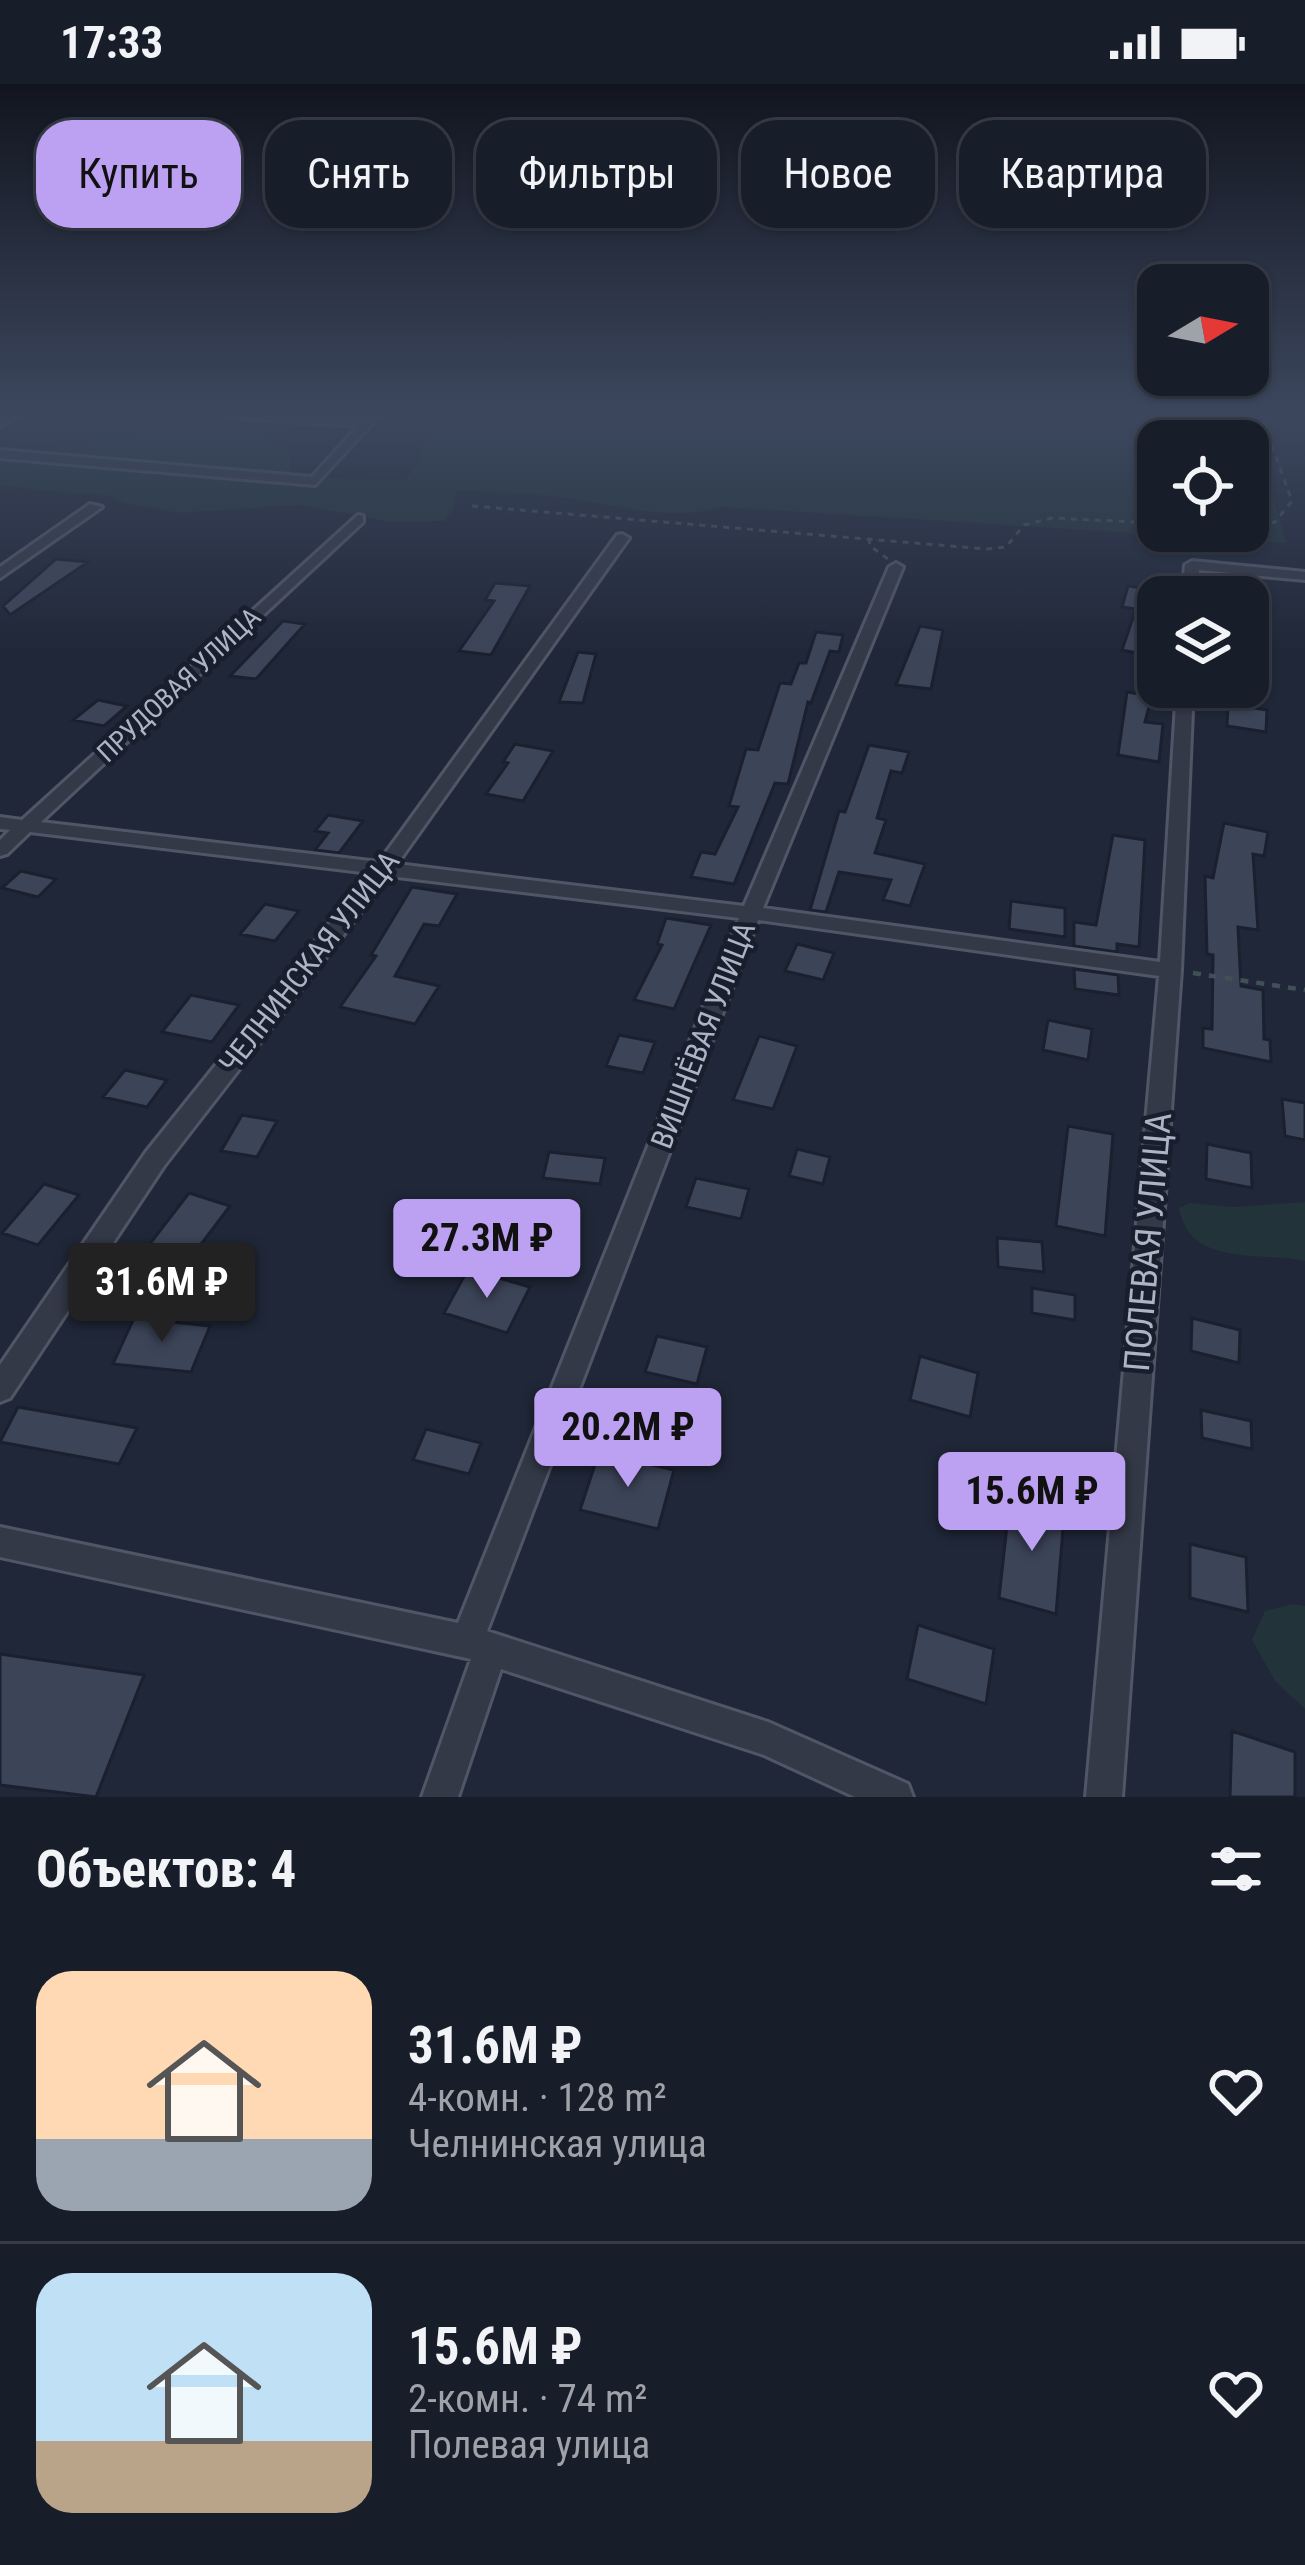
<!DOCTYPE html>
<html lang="ru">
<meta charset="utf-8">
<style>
:root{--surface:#181d2a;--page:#212632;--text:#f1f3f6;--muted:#9fa2a8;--line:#363b47;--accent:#bca0f2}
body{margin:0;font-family:"Roboto Condensed",sans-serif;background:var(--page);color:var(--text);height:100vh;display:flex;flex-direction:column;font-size:45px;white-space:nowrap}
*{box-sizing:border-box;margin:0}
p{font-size:39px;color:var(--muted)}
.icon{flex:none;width:66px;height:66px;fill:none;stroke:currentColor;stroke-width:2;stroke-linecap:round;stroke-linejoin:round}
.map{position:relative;height:1713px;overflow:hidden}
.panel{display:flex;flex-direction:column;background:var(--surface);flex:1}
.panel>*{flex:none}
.top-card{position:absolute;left:36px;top:36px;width:1233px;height:108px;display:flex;gap:24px}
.needle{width:78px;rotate:80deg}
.fabs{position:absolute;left:1137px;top:180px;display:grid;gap:24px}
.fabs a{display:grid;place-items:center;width:132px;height:132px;border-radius:24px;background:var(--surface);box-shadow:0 3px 9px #0004,0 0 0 3px var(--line);font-size:60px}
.price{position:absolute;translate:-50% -102px;padding:0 27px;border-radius:12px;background:var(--accent);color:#111;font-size:39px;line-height:78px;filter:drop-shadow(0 3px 6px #0008)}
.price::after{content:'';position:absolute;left:50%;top:72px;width:36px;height:27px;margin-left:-18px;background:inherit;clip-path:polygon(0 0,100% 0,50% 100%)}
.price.current{background:#222;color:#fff}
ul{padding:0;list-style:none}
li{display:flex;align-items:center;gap:36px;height:300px;padding:0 36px}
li+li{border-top:3px solid var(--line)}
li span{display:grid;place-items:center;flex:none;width:336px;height:240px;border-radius:36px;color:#555}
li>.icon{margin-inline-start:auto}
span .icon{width:144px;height:144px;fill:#fffc;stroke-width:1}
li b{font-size:51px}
h2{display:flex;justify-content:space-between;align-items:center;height:144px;padding:0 36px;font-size:51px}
.pill{padding:0 42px;border-radius:36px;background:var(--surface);box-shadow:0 3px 9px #0004,0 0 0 3px var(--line);font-size:42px;line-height:108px}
.pill.current{background:var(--accent);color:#111}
.status{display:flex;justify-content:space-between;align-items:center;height:84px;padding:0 60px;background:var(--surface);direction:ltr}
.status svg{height:33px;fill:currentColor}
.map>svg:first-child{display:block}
</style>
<div class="status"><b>17:33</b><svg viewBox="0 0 49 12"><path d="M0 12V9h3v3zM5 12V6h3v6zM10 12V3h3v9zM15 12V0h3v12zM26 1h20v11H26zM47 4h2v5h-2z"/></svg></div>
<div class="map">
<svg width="1305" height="1713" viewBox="0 0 1305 1713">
<rect width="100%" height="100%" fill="#202738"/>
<path fill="#223339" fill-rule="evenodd" d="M 443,329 L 1245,329 L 1287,459 L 722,423 C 664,440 609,418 552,412 C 520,408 488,408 456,406 L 454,424 L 445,437 L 390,438 L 302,421 L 179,429 L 123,419 L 110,412 L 0,402 L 0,375 L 187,340 L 255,344 L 290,370 L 292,393 L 404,397 L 421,377 L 419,370 ZM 1158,357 L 1248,357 L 1248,447 L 1158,447 Z
M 1305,1118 L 1305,1177 C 1260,1167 1190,1184 1179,1124 L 1190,1119 L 1233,1123 Z
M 1293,1520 L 1305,1522 L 1305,1625 L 1275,1597 L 1252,1556 L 1265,1527 Z"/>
<path fill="#3c4458" stroke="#1b202f" stroke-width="3" d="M 56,475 L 88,478 L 10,531 L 3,522 Z
M 495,499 L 530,502 L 491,571 L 459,567 L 494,517 L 485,516 Z
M 1128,502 L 1162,507 L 1147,571 L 1122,566 L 1136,525 L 1122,523 Z
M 283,537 L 305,540 L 256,595 L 230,592 Z
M 920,542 L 943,546 L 931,605 L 896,601 Z
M 816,548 L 843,551 L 839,568 L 830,567 L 811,619 L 808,618 L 788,700 L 775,699 L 734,800 L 691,793 L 701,768 L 715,770 L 738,723 L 729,722 L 746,665 L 758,666 L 780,599 L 791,600 L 799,579 L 806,579 Z
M 578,568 L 596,570 L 583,619 L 559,618 Z
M 1127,608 L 1152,612 L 1145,638 L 1163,640 L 1159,678 L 1118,671 Z
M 98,616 L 127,622 L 104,642 L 73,636 Z
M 1228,620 L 1267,626 L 1266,648 L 1227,642 Z
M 515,660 L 553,667 L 523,717 L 486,710 L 508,679 L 503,678 Z
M 869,661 L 909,668 L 902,689 L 891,687 L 877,734 L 886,736 L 875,769 L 925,780 L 910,822 L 883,816 L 891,796 L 839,788 L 826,828 L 810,826 L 839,727 L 845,728 Z
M 328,731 L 363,737 L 339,769 L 315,766 L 328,749 L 315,747 Z
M 1224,739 L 1268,748 L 1264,772 L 1253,770 L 1258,846 L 1238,843 L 1241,902 L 1263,906 L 1264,955 L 1270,956 L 1271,978 L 1203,964 L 1203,944 L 1212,945 L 1213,871 L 1207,870 L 1205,792 L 1213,794 Z
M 1113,751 L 1145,756 L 1139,863 L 1117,860 L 1117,868 L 1074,862 L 1074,838 L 1096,841 Z
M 21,787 L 56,795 L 38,813 L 2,804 Z
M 412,803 L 457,810 L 439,842 L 424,840 L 395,892 L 439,902 L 415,940 L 340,923 L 376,872 L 371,871 Z
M 1011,817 L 1065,824 L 1065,853 L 1009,845 Z
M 265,820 L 299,827 L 275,857 L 240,850 Z
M 666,834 L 711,841 L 674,925 L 634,916 L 662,861 L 657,860 Z
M 797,860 L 834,869 L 823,896 L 785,887 Z
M 1074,885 L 1118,891 L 1119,911 L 1075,905 Z
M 191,911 L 239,921 L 212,958 L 162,948 Z
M 1048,936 L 1092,945 L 1088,976 L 1043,966 Z
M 619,951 L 655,958 L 643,989 L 606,982 Z
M 759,952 L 797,962 L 773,1025 L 733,1016 Z
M 125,986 L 167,996 L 147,1023 L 103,1013 Z
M 1282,1015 L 1305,1019 L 1305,1056 L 1285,1052 Z
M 242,1031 L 277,1037 L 257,1073 L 221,1067 Z
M 1068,1042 L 1113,1050 L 1105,1152 L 1056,1142 Z
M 1207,1060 L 1251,1069 L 1252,1104 L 1206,1095 Z
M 797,1065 L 830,1073 L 823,1100 L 789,1092 Z
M 549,1068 L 605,1074 L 600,1100 L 543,1094 Z
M 696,1094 L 749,1105 L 741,1135 L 686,1123 Z
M 44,1100 L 79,1111 L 38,1161 L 2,1149 Z
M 189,1109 L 230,1122 L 177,1192 L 135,1179 Z
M 997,1154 L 1042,1158 L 1044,1188 L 998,1183 Z
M 468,1185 L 530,1203 L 507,1249 L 444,1229 Z
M 1032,1204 L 1075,1211 L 1075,1236 L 1032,1229 Z
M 134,1234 L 210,1242 L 191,1288 L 113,1280 Z
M 1192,1234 L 1240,1246 L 1239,1279 L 1191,1267 Z
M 657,1252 L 707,1263 L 697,1300 L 645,1288 Z
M 920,1272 L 978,1289 L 970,1333 L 910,1316 Z
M 18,1323 L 137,1344 L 119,1380 L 0,1358 Z
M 1201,1326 L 1251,1337 L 1252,1365 L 1202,1354 Z
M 426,1345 L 481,1359 L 469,1390 L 413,1376 Z
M 599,1368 L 674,1386 L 658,1445 L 580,1426 Z
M 1011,1405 L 1041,1413 L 1040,1427 L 1064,1433 L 1056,1530 L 999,1514 Z
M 1190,1460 L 1246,1473 L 1248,1528 L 1190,1514 Z
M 918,1541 L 994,1565 L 986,1620 L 907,1595 Z
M 0,1570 L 144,1591 L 96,1713 L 0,1701 Z
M 1232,1647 L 1295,1668 L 1295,1713 L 1230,1713 Z"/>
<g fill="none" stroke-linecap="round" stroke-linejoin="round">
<defs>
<path id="minor" d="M 6,329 L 20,329 L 0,342 L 0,333 Z
M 222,329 L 364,335 L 370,329 L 382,329 L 315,401 L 0,374 L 0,366 L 312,393 L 358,342 L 228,333 Z
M 90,420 L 102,423 L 0,494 L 0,483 Z
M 358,431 L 363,432 L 363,438 L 41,738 L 379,778 L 617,451 L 622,450 L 629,454 L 397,780 L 744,822 L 889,483 L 896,479 L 903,483 L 763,824 L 1160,878 L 1177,603 L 1193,603 L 1181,886 L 1122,1713 L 1086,1713 L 1159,892 L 758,836 L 487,1547 L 768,1638 L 908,1700 L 913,1713 L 855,1713 L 764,1671 L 501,1585 L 458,1713 L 422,1713 L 471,1575 L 0,1473 L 0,1443 L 458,1539 L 739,834 L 389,792 L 164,1082 L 10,1314 L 0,1318 L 0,1281 L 146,1068 L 370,789 L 30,748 L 7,770 L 0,772 L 0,756 L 10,746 L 0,745 L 0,733 L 22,736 Z
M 1192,477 L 1305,488 L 1305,496 L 1199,486 L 1198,513 L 1182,513 L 1185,481 Z"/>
</defs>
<use href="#minor" stroke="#515666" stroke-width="6"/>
<path stroke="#405057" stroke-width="3" stroke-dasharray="6 6" stroke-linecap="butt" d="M 472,422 L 987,465 L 1006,463 L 1024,441 L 1052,434 L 1158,439
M 1248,445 L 1275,438 L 1292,417 L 1260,329
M 869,454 L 870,462 L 888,475"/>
<path stroke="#405057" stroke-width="4.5" stroke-dasharray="8 8" stroke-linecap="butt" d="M 1193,889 L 1305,906"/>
<use href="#minor" fill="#343948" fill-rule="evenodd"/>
</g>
<linearGradient id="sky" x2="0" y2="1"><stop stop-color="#12151f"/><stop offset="0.58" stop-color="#3c475e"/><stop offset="1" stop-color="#3c475e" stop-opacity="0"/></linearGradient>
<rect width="1305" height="569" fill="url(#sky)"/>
<g text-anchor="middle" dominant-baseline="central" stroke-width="9" stroke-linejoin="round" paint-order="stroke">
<g font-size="27" fill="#aeb3c5" stroke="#191e2d">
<text transform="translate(179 601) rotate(-43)">ПРУДОВАЯ УЛИЦА</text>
</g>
<g font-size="30" fill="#aeb3c5" stroke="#191e2d">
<text transform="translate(309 878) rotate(-52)">ЧЕЛНИНСКАЯ УЛИЦА</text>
<text transform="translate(703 951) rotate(-69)">ВИШНЁВАЯ УЛИЦА</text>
</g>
<g font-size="36" fill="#aeb3c5" stroke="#191e2d">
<text transform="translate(1148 1158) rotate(-85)">ПОЛЕВАЯ УЛИЦА</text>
</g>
</g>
</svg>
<div class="fabs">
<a><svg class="needle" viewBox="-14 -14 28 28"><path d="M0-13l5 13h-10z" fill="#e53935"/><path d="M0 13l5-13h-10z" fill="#9fa2a8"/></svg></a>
<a><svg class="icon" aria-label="locate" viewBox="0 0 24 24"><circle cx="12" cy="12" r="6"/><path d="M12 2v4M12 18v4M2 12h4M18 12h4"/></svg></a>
<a><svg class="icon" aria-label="layers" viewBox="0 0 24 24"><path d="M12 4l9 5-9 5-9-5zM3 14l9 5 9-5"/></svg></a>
</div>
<b class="price" style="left:487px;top:1217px">27.3M ₽</b>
<b class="price current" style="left:162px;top:1261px">31.6M ₽</b>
<b class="price" style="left:628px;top:1406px">20.2M ₽</b>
<b class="price" style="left:1032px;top:1470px">15.6M ₽</b>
<div class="top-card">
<a class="pill current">Купить</a>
<a class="pill">Снять</a>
<a class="pill">Фильтры</a>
<a class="pill">Новое</a>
<a class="pill">Квартира</a>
</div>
</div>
<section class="panel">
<h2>Объектов: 4<svg class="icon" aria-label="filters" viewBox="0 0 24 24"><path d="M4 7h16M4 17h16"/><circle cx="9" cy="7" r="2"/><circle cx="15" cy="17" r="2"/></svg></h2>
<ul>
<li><span style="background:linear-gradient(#ffd9b3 70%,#9aa5b1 0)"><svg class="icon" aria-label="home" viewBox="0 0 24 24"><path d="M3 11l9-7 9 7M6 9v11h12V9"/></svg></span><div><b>31.6M ₽</b><p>4-комн. · 128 m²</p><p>Челнинская улица</p></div><svg class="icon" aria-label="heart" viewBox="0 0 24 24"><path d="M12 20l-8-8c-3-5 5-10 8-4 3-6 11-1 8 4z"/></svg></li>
<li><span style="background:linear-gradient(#bfe0f5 70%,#b9a48a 0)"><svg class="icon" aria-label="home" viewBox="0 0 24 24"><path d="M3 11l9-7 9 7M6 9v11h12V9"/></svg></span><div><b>15.6M ₽</b><p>2-комн. · 74 m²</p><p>Полевая улица</p></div><svg class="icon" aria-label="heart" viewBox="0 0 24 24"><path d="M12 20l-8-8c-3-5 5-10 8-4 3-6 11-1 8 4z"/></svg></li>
</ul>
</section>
